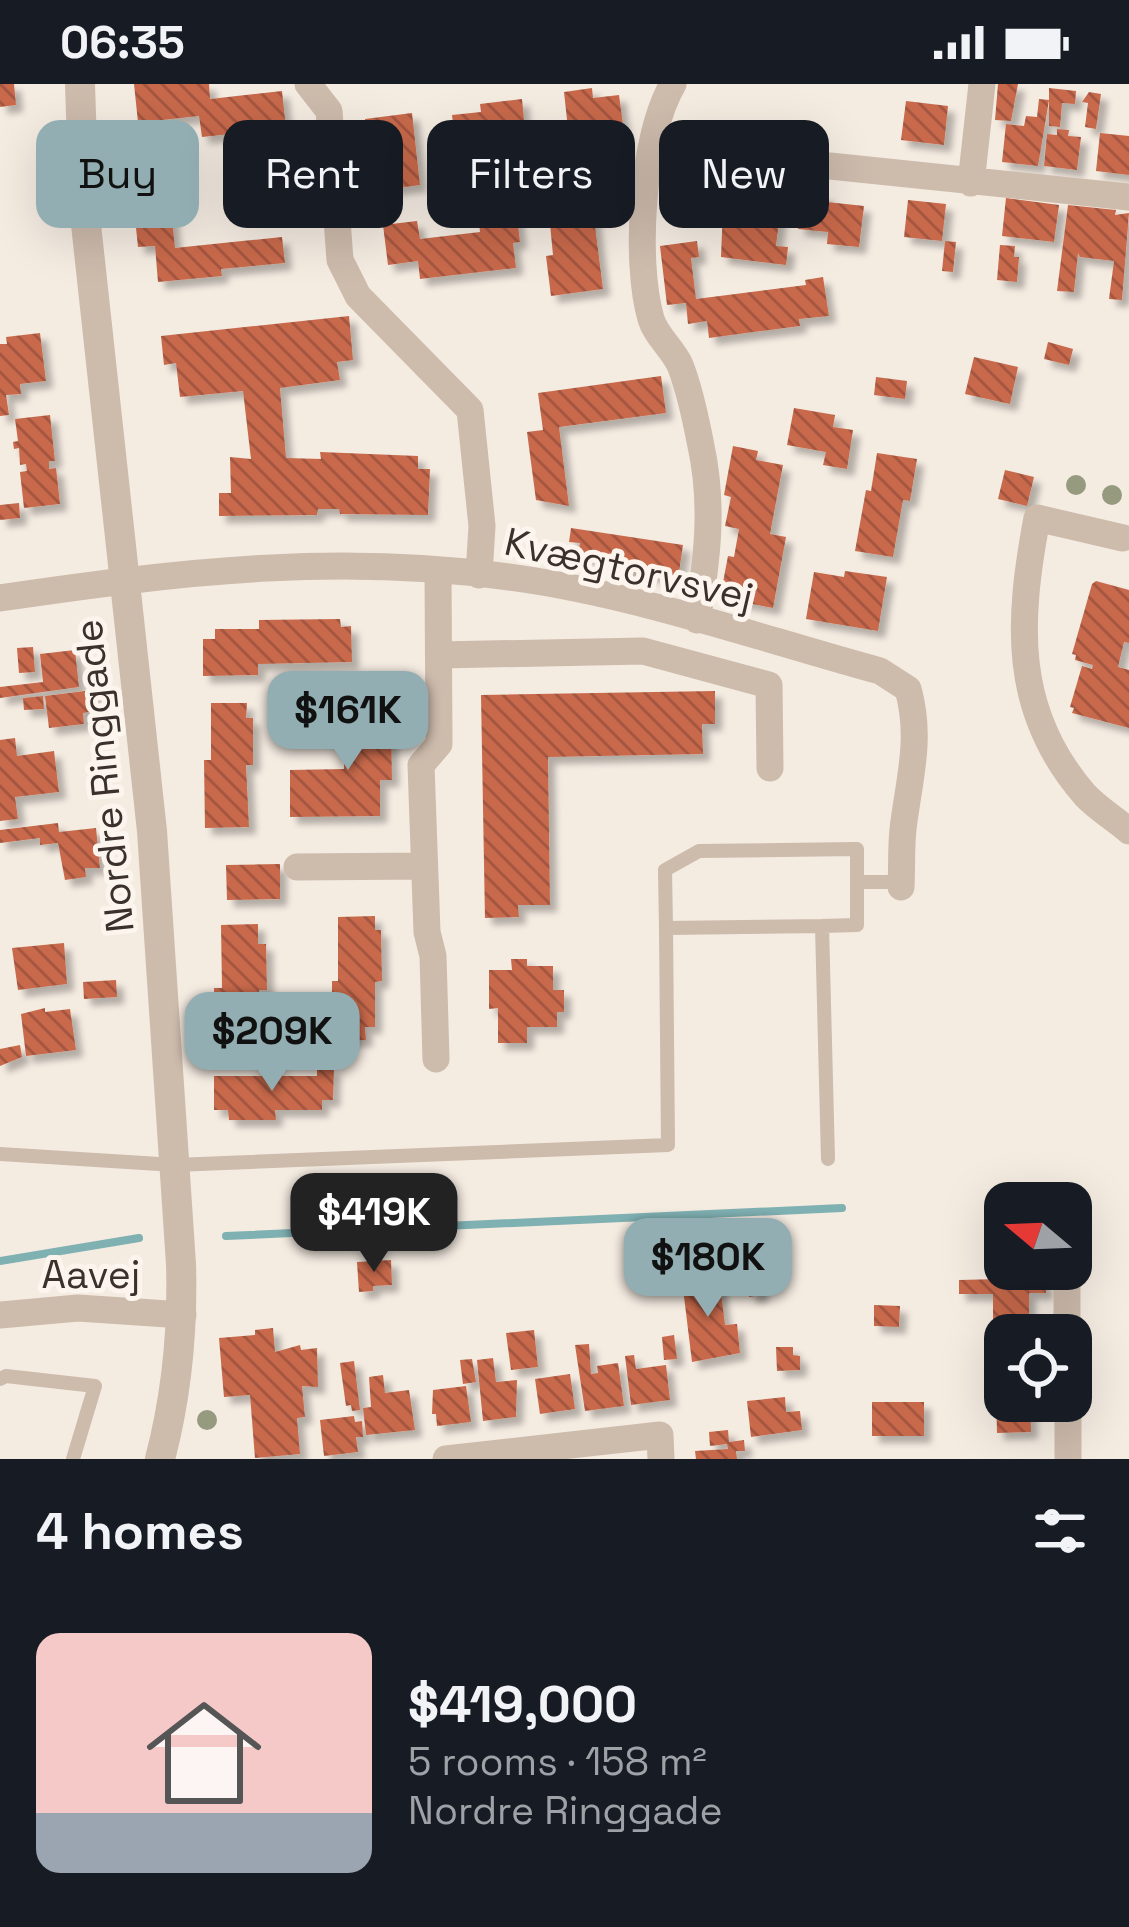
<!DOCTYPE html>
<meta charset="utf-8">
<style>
:root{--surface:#171b24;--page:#242831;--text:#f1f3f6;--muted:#9ea1a6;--accent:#92aeb2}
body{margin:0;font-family:"Space Grotesk",sans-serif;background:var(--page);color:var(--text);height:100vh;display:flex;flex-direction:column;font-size:45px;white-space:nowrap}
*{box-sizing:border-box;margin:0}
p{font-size:39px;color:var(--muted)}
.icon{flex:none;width:66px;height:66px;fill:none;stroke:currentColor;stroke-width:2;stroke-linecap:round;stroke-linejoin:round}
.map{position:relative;height:1375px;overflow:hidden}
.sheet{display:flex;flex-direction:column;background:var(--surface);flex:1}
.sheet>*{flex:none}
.guide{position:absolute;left:36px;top:36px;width:1059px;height:108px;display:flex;gap:24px}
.needle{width:78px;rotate:289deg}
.buttons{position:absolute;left:984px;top:1098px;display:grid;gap:24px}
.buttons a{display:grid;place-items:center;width:108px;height:108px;border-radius:24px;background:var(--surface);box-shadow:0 12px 48px #0002;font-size:60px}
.price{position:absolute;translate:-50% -102px;padding:0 27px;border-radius:24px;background:var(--accent);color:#111;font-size:39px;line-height:78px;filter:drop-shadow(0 3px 6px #0008)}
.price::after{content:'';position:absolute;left:50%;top:72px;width:36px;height:27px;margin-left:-18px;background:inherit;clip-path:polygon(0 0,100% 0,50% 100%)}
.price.current{background:#222;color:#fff}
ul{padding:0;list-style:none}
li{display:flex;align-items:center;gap:36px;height:300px;padding:0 36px}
li span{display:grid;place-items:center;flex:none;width:336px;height:240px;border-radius:24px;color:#555}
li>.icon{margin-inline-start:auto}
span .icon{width:144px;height:144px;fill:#fffc;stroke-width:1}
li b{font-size:51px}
h2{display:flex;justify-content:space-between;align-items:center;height:144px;padding:0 36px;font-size:51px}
.chip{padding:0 42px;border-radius:24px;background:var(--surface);box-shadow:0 12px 48px #0002;font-size:42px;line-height:108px}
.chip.current{background:var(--accent);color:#111}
.status{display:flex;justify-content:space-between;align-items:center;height:84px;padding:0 60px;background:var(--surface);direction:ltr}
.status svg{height:33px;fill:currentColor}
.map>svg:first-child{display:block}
</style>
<div class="status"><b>06:35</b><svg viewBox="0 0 49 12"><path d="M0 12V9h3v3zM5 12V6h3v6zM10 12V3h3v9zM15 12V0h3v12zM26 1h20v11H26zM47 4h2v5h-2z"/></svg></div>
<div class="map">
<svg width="1129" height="1375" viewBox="0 0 1129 1375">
<defs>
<pattern id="building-back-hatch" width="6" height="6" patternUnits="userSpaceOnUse" patternTransform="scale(3)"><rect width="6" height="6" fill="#c8694b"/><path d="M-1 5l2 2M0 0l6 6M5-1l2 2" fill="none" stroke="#a4573f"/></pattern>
<filter id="shadow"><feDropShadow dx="7" dy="7" stdDeviation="3" flood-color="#0004"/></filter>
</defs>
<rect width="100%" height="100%" fill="#f4ebe1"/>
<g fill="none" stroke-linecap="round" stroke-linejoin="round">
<path stroke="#7fb0b2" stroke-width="8" d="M 226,1152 L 842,1124
M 0,1177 L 139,1154"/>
</g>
<path fill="url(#building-back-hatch)" filter="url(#shadow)" d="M 0,0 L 14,0 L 16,21 L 0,23 Z
M 134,0 L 209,0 L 210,15 L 282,7 L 286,44 L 202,53 L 199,32 L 162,36 L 175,164 L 282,153 L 285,179 L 221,185 L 222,192 L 158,198 L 155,162 L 138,163 L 125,39 L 138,38 Z
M 998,0 L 1018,0 L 1011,37 L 995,36 Z
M 592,4 L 593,14 L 619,11 L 629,85 L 611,87 L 616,132 L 594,134 L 603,205 L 551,212 L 546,172 L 553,171 L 550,140 L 568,138 L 562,86 L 578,85 L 575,62 L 570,63 L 564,8 Z
M 1049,4 L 1076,7 L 1075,20 L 1062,19 L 1060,43 L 1049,42 Z
M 1089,8 L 1101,10 L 1096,45 L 1085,43 L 1088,19 L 1082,18 Z
M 522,15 L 527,67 L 457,75 L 452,31 L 481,28 L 480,20 Z
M 1039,15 L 1049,16 L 1038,82 L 1002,78 L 1006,40 L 1024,42 L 1026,32 L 1037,33 Z
M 906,17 L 948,22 L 944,61 L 901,56 Z
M 412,29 L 420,101 L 360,109 L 355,57 L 368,55 L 365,35 Z
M 1057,45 L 1069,46 L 1068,52 L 1081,53 L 1077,86 L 1044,82 L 1047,50 L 1057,51 Z
M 698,49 L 761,56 L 760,65 L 786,67 L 782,102 L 765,100 L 765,94 L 700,91 L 696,125 L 664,121 L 667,91 L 676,92 L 678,73 L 695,75 Z
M 1100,49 L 1129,52 L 1129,91 L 1096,87 Z
M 801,108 L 827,111 L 827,118 L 864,122 L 859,163 L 827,160 L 828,148 L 798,145 Z
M 1006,114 L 1059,121 L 1054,158 L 1002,152 Z
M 908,116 L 946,120 L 942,157 L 904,153 Z
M 1068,121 L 1116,126 L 1115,131 L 1129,129 L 1122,216 L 1109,215 L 1114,177 L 1080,173 L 1078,169 L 1074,208 L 1057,207 Z
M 723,123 L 780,129 L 776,162 L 788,163 L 786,181 L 721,173 Z
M 516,125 L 520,158 L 513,159 L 516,184 L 420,195 L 418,177 L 388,181 L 383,141 L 417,137 L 420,155 L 480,148 L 478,129 Z
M 697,157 L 699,173 L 691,174 L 696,215 L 806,201 L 805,196 L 823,193 L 829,232 L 799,235 L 800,242 L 709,254 L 707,237 L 688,240 L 686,219 L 667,221 L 660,162 Z
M 945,157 L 956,158 L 953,188 L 942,187 Z
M 1000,161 L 1015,162 L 1014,173 L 1019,173 L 1017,198 L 997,196 Z
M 349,232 L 353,276 L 337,278 L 340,296 L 280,304 L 286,374 L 321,375 L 320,368 L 418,372 L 418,385 L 430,385 L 428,431 L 340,430 L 339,425 L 318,425 L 317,431 L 219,432 L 219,409 L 231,409 L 230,373 L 251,375 L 243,307 L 180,313 L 176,279 L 164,281 L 161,252 Z
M 40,249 L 46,297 L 20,300 L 21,310 L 6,311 L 9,331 L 0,332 L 0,260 L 7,260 L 6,253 Z
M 1048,258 L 1073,265 L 1069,281 L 1044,275 Z
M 974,273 L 1018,283 L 1010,320 L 965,310 Z
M 661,292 L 666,329 L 559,343 L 569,422 L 536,416 L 527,348 L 543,346 L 538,309 Z
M 876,293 L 907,297 L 905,315 L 874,311 Z
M 794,324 L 835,331 L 833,343 L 853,346 L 847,385 L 823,381 L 826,368 L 787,361 Z
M 50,331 L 55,377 L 49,377 L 49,385 L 56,384 L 60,420 L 24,424 L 20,388 L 27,387 L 26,380 L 20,381 L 19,364 L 14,365 L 13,358 L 18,357 L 15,335 Z
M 733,362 L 758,367 L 756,376 L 783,381 L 770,450 L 786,453 L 773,524 L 720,514 L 728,472 L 734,473 L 739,445 L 725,442 L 731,413 L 724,411 Z
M 877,369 L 917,375 L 910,417 L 903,416 L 893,473 L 855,467 L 866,406 L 871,407 Z
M 1005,386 L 1034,393 L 1027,422 L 998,415 Z
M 19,419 L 20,434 L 0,436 L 0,421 Z
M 571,444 L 683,461 L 678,495 L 611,485 L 612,477 L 578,472 L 580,459 L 569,458 Z
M 845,487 L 887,493 L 878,547 L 806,535 L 814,488 L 844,493 Z
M 1096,497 L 1129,506 L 1129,559 L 1124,558 L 1118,583 L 1129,586 L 1129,644 L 1072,629 L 1074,624 L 1070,623 L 1082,582 L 1092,585 L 1093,581 L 1075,576 L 1076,571 L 1072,570 L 1092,500 Z
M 340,535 L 341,543 L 351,542 L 352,578 L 258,580 L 258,591 L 203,592 L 203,555 L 215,555 L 215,545 L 259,545 L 259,536 Z
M 33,563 L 35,588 L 19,589 L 17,564 Z
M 75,566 L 79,603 L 0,614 L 0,603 L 43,598 L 40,570 Z
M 93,606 L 95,627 L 83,629 L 84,640 L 49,644 L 45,612 Z
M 715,607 L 715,640 L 702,640 L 703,670 L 548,673 L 550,821 L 518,821 L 519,833 L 485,834 L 481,611 Z
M 43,612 L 44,625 L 24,626 L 23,614 Z
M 211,619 L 247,619 L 246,634 L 253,634 L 253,681 L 246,681 L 249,743 L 205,744 L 204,676 L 211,676 Z
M 385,626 L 385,644 L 391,644 L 392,696 L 380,696 L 380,732 L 290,733 L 290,686 L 344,685 L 344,627 Z
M 15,654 L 17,672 L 54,667 L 59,708 L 15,713 L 18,735 L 0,737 L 0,656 Z
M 58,739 L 59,748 L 96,744 L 100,784 L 85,784 L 86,793 L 65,796 L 58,759 L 40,761 L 40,754 L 0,759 L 0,746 Z
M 280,780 L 280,815 L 227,816 L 226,781 Z
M 375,832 L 375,846 L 381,846 L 382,897 L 375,898 L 375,943 L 365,943 L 366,956 L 332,956 L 332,897 L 338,897 L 338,833 Z
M 258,840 L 258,860 L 266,860 L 267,906 L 259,906 L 260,950 L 252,950 L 252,966 L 215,966 L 214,904 L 222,904 L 221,841 Z
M 64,859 L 67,900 L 18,906 L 12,864 Z
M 511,875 L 527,875 L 527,882 L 553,882 L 553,906 L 564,906 L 564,928 L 557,928 L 557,943 L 527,943 L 527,959 L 498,959 L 498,924 L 489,925 L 489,886 L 512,886 Z
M 116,896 L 117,913 L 84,915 L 83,898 Z
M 45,924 L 45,928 L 70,925 L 76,966 L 26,972 L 21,930 Z
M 20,961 L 22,973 L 0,982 L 0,965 Z
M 317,984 L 334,984 L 333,1016 L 322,1016 L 322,1026 L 275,1026 L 276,1036 L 229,1036 L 228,1026 L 214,1026 L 214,992 L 317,992 Z
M 693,1162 L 697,1186 L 668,1190 L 664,1166 Z
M 391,1176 L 392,1201 L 373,1202 L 373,1207 L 359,1208 L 357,1178 Z
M 759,1191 L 762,1211 L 749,1213 L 747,1192 Z
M 719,1192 L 725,1241 L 737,1240 L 740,1269 L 692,1278 L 682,1196 Z
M 1045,1194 L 1046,1209 L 1029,1209 L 1029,1241 L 1018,1241 L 1019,1247 L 1002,1247 L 1002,1241 L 993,1241 L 993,1210 L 959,1210 L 959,1196 Z
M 874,1221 L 900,1222 L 899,1243 L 874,1242 Z
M 273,1244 L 275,1268 L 300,1261 L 301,1266 L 317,1264 L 318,1303 L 302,1302 L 305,1333 L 297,1334 L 300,1370 L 255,1374 L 250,1311 L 224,1313 L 219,1254 L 255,1251 L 255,1246 Z
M 534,1246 L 538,1283 L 511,1286 L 506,1249 Z
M 674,1251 L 677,1275 L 664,1276 L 662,1253 Z
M 994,1254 L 1005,1254 L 1005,1296 L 995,1296 Z
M 589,1260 L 591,1290 L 598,1289 L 597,1282 L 618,1279 L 624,1322 L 585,1327 L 575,1261 Z
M 776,1263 L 793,1263 L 793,1271 L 800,1272 L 800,1286 L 777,1287 Z
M 634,1271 L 636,1285 L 666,1281 L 670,1316 L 631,1321 L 625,1272 Z
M 493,1274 L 496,1298 L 517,1296 L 516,1333 L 483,1337 L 477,1276 Z
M 472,1275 L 476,1298 L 463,1300 L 460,1276 Z
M 354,1277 L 360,1326 L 352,1327 L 351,1321 L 346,1322 L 340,1279 Z
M 570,1290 L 575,1325 L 540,1330 L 535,1295 Z
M 383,1291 L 385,1309 L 409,1306 L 415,1346 L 366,1351 L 363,1324 L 371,1323 L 369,1293 Z
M 466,1302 L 471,1338 L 437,1342 L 436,1330 L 432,1330 L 433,1306 Z
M 996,1310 L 1005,1310 L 1005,1317 L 1030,1317 L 1031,1348 L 997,1349 Z
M 785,1313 L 786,1328 L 800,1327 L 802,1346 L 751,1353 L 747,1317 Z
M 872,1318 L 924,1318 L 924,1352 L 872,1352 Z
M 354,1332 L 355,1338 L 362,1337 L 363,1353 L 356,1353 L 358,1368 L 324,1372 L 320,1336 Z
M 728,1346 L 729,1358 L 744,1356 L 745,1367 L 736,1367 L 737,1375 L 696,1375 L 695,1367 L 728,1365 L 727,1360 L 710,1362 L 709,1348 Z"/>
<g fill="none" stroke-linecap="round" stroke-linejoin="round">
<path stroke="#cdbbac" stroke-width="14" d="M 857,798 L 901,798
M 666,844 L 665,786 L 699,767 L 857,765 L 857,841 L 822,842
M 0,1070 L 175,1081 L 668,1061 L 666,844 L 822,842 L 828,1075
M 0,1295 L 6,1292 L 95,1302 L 73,1375"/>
<path stroke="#cdbbac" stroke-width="27" d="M 308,0 L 329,27 L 340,176 L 358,212 L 470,326 L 482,442 L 479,491
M 673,0 C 642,52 634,176 651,235 C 656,252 673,265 680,281 C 690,306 696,336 701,362 C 714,422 707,477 697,536
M 830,82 L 1129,113
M 971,99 L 982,0
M 1123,454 L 1037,434 C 1018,536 1011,626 1085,711 C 1097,724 1115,735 1129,747
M 0,514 C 184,487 349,467 536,497 C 652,516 766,556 880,587 L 908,605 C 922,655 909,695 903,745 C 901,764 902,784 901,803
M 439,571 L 643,567 L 769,601 L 770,684
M 297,783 L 424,782
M 436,975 L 433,872 L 427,848 L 421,681 L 439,660 L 438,487
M 0,1231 L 78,1224 L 183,1231
M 1067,1251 L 1067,1185
M 1068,1317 L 1068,1375
M 446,1375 L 660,1351 L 661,1375"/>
<path stroke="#cdbbac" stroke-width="30" d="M 80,0 L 84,122 L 152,747 L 181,1180 C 183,1247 177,1310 160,1375"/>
</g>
<g fill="#969b7f">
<circle cx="1076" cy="401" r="10"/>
<circle cx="1112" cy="411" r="10"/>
<circle cx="207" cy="1336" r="10"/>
</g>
<g text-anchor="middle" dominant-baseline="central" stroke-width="10" stroke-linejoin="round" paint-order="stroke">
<g font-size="39" fill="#3b302b" stroke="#fbf5ee">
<text transform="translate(629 485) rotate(13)">Kvægtorvsvej</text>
<text transform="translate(104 692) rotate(-96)">Nordre Ringgade</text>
<text x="91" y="1190">Aavej</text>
</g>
</g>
</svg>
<div class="buttons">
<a><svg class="needle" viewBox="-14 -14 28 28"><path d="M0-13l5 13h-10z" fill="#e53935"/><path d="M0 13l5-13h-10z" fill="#9ea1a6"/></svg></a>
<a><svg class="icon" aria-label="locate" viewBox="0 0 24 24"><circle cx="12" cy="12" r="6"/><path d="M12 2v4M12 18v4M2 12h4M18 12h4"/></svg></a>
</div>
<b class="price" style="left:348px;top:689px">$161K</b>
<b class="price" style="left:272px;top:1010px">$209K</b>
<b class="price current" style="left:374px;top:1191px">$419K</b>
<b class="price" style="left:708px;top:1236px">$180K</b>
<div class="guide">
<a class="chip current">Buy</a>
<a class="chip">Rent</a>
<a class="chip">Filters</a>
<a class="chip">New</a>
</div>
</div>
<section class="sheet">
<h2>4 homes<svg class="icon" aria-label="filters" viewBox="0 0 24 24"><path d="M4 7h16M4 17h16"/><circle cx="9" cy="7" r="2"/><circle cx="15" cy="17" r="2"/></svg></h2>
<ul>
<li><span style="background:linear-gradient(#f6c9c9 75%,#9aa5b1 0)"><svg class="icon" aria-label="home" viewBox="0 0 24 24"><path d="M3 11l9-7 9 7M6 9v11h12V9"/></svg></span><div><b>$419,000</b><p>5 rooms · 158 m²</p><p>Nordre Ringgade</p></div></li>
</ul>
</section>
